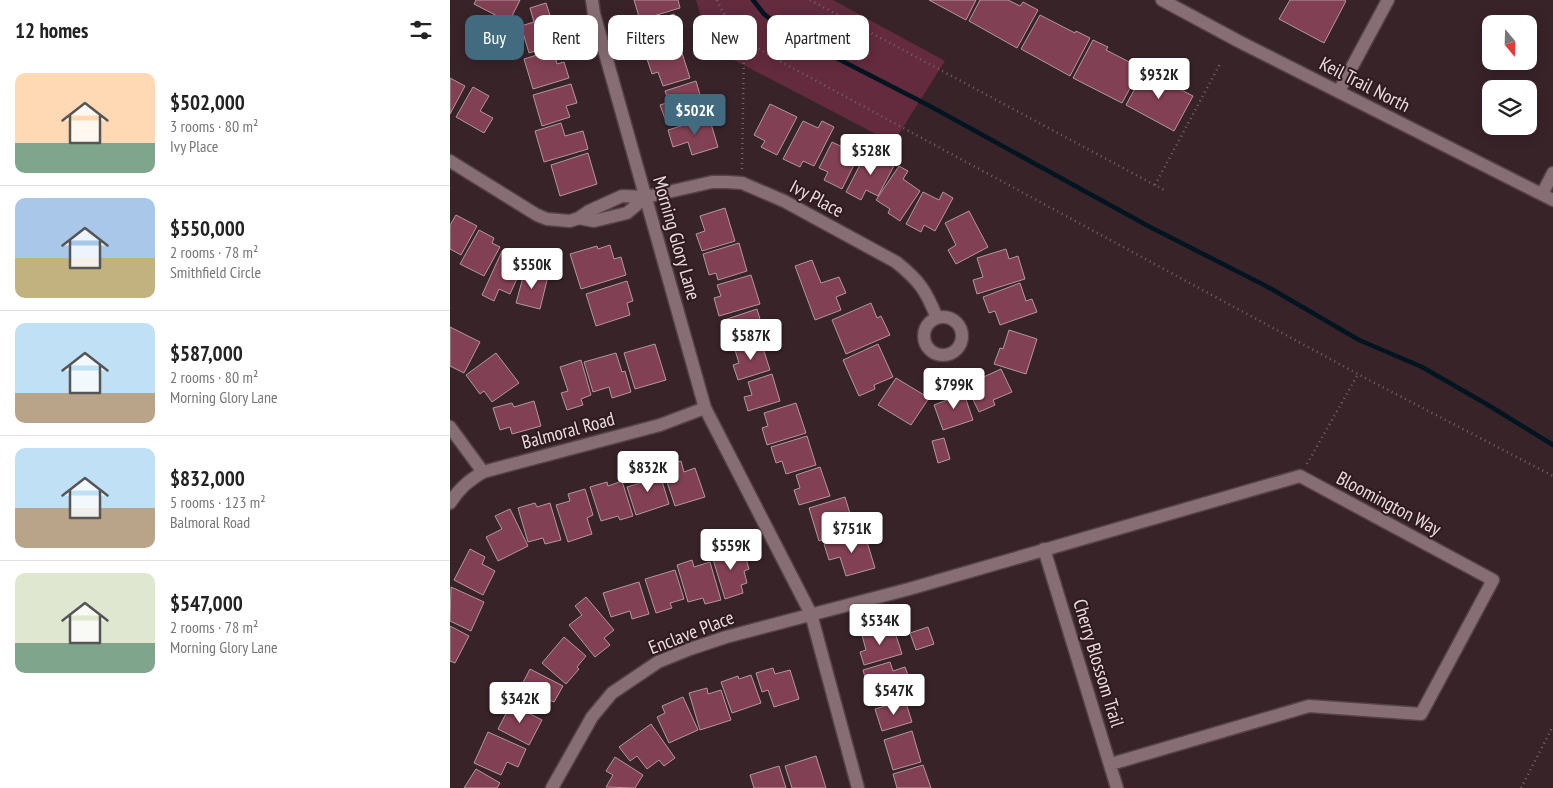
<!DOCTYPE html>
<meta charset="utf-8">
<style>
:root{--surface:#fff;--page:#f2f2f2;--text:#222;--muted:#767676;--line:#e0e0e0;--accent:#426b7f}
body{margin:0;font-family:"PT Sans Narrow",sans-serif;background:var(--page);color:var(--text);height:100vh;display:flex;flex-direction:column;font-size:19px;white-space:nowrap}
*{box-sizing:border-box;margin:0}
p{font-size:16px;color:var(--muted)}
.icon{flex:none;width:28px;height:28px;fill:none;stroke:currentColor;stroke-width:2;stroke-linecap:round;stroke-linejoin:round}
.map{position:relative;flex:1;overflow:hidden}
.drawer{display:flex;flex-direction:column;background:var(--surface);width:450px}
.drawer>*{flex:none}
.hud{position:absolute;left:15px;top:15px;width:475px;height:45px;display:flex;gap:10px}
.needle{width:32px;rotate:161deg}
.controls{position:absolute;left:1032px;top:15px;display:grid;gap:10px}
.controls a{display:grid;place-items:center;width:55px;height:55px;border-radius:10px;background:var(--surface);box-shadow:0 2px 12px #0003;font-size:25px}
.price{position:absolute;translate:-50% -42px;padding:0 11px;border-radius:5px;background:#fff;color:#222;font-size:16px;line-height:32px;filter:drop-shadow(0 1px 2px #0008)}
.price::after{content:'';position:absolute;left:50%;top:30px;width:15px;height:11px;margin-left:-8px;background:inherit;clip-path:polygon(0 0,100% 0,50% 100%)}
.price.on{background:var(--accent);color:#fff}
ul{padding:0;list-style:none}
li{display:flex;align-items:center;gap:15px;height:125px;padding:0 15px}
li+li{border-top:1px solid var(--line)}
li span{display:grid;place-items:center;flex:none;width:140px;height:100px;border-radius:10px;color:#555}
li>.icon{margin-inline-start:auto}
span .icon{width:60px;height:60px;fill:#fffc;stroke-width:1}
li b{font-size:21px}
h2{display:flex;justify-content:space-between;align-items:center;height:60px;padding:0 15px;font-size:21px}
.chip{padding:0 18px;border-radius:10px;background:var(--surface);box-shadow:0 2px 12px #0003;font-size:18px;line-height:45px}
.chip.on{background:var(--accent);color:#fff}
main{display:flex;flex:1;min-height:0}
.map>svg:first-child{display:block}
</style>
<main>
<section class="drawer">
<h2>12 homes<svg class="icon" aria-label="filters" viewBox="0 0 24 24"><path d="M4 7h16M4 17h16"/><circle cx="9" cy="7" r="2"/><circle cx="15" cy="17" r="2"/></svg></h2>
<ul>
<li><span style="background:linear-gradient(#ffd9b3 70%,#7fa58c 0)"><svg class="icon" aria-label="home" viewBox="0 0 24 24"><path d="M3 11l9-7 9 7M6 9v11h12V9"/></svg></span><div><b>$502,000</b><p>3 rooms · 80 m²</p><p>Ivy Place</p></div></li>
<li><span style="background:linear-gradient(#a9c7e8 60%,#c2b280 0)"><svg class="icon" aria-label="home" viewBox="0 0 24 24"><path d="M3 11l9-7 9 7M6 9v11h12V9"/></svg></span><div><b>$550,000</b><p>2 rooms · 78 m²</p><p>Smithfield Circle</p></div></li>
<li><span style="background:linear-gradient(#bfe0f5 70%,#b9a48a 0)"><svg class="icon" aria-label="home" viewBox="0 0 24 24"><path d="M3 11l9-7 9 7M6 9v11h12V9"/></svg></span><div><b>$587,000</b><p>2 rooms · 80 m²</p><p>Morning Glory Lane</p></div></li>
<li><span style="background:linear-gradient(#bfe0f5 60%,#b9a48a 0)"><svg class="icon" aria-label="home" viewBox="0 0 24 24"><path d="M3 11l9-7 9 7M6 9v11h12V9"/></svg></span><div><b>$832,000</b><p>5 rooms · 123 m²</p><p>Balmoral Road</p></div></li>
<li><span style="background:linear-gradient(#dfe7d0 70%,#7fa58c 0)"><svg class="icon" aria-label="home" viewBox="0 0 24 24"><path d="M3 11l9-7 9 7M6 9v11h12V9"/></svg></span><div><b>$547,000</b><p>2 rooms · 78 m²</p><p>Morning Glory Lane</p></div></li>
</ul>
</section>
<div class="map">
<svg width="1103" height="788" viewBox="0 0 1103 788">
<rect width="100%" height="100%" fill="#382329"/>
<path fill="#632b3d" d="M 246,0 L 383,0 L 495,61 L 443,143 L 261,48 Z"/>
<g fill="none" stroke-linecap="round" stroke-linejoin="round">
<path stroke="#001520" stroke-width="4.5" d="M 303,0 L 314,14 L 333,29 L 363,46 L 478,105 L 700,227 L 818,287 L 909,340 L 972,367 L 1038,405 L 1103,445"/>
</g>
<path fill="#824054" stroke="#b2989e" d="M 26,0 L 70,0 L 59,22 L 24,4 Z
M 184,0 L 228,0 L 230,8 L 190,20 Z
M 479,0 L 526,0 L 516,20 Z
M 530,0 L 558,0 L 570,6 L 573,2 L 588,10 L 567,48 L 519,21 Z
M 840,0 L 894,0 L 896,1 L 874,43 L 829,19 Z
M 96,3 L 109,43 L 79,53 L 71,26 L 84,22 L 80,8 Z
M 224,14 L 233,45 L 196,56 L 190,37 L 199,34 L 196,23 Z
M 590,15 L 625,33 L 626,31 L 640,38 L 620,76 L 571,49 Z
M 643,40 L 658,47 L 656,50 L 691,68 L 672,103 L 623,78 Z
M 103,50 L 107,64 L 114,62 L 119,78 L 83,89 L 74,59 Z
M 232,53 L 240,78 L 213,86 L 208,72 L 202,74 L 197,59 L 212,54 L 213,58 Z
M 696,68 L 710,75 L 708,78 L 743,96 L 724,131 L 676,105 Z
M 0,78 L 15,86 L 0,114 Z
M 246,81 L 255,112 L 217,124 L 210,105 L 219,102 L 215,91 Z
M 121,84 L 127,103 L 116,106 L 120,117 L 92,126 L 83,95 Z
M 23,87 L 39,96 L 30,111 L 43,118 L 34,133 L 6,117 Z
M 320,104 L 347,117 L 327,155 L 311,147 L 315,141 L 304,135 Z
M 259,117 L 268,147 L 242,155 L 238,142 L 223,147 L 218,130 Z
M 353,121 L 368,128 L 372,121 L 384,127 L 364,166 L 353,161 L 350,167 L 333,159 Z
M 111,123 L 115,136 L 133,131 L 138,149 L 94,162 L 85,131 Z
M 382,142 L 409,155 L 392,189 L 374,180 L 378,172 L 369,168 Z
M 138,153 L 147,184 L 110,196 L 101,165 Z
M 416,153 L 429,160 L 433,153 L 447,160 L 428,196 L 416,190 L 411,200 L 396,192 Z
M 449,166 L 458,171 L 453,179 L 470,191 L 450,221 L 438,213 L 440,209 L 426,200 Z
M 473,192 L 489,200 L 493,192 L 503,198 L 485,231 L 474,225 L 471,232 L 456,224 Z
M 275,208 L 285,241 L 252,251 L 246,234 L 255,231 L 250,216 Z
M 519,211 L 538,247 L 506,264 L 498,250 L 506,245 L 495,223 Z
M 6,215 L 27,226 L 11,255 L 0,249 L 0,225 Z
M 29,230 L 44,238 L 42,243 L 50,247 L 34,276 L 10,264 Z
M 289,243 L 297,271 L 268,280 L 266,273 L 259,275 L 253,254 Z
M 160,245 L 164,259 L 171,257 L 176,275 L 131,289 L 120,254 L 147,246 L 148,249 Z
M 556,249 L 559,259 L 568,256 L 575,279 L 527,294 L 523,280 L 533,277 L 527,258 Z
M 52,251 L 75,261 L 60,294 L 49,289 L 44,301 L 32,295 Z
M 362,260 L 371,283 L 389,277 L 396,293 L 386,297 L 391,310 L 365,320 L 345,266 Z
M 75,270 L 98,276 L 90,309 L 66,303 Z
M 301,275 L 310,304 L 269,316 L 264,298 L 271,296 L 267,285 Z
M 177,281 L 183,301 L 177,303 L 180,315 L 146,326 L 136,294 Z
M 570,283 L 576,301 L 582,299 L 587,312 L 550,325 L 545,311 L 539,313 L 533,297 Z
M 421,303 L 427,318 L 431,316 L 440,335 L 396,354 L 382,320 Z
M 307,309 L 312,326 L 320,323 L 324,334 L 287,345 L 284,337 L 277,339 L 271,321 Z
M 0,327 L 30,342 L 14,373 L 0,366 Z
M 559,330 L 587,339 L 576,374 L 544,364 L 550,348 L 553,349 Z
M 311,342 L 320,370 L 288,380 L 283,365 L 289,363 L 285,350 Z
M 205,344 L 216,380 L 185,389 L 174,353 Z
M 428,344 L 443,377 L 424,385 L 425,389 L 409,396 L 393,360 Z
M 46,353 L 69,383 L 42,402 L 34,391 L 30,394 L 16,375 Z
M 166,353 L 172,372 L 175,371 L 181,392 L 162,398 L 159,387 L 143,392 L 134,362 Z
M 131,360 L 141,395 L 131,399 L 133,405 L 117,410 L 111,393 L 118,391 L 110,367 Z
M 551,369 L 562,392 L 543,400 L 545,405 L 529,412 L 516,385 Z
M 322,374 L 330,401 L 298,411 L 294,397 L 302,395 L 298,382 Z
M 446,378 L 479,398 L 461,425 L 428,405 Z
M 512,388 L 523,420 L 493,430 L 484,405 L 497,400 L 495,394 Z
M 84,401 L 91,426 L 62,434 L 60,427 L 50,430 L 43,408 L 62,403 L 64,407 Z
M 346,403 L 356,433 L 317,445 L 312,428 L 318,426 L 314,413 Z
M 357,436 L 366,465 L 336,474 L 332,461 L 326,463 L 321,447 Z
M 494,438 L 500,459 L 488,463 L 482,441 Z
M 231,461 L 234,472 L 245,468 L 255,497 L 225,506 L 212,467 Z
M 370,467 L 380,496 L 349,505 L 344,490 L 350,488 L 346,475 Z
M 208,468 L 219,504 L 186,515 L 177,487 L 194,482 L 191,473 Z
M 172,481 L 183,516 L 170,520 L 168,516 L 151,521 L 140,487 L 157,482 L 158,486 Z
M 135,489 L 143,515 L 137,518 L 142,534 L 118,542 L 106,505 L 120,501 L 118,494 Z
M 395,497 L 405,530 L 369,541 L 359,508 Z
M 85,503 L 87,507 L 100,503 L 111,540 L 95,544 L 93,538 L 78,542 L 68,508 Z
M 60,509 L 78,546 L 48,561 L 36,537 L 52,529 L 45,516 Z
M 414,532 L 425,568 L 396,576 L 390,557 L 379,560 L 374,544 Z
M 292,546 L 299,569 L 294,571 L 297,583 L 291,585 L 293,593 L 275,599 L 262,556 Z
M 20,549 L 35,557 L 32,564 L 45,571 L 33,595 L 4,580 Z
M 242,560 L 244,567 L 260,562 L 271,600 L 255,604 L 253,598 L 238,602 L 227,565 Z
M 225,570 L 234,599 L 220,603 L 222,608 L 206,613 L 195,579 Z
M 189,582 L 199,614 L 182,619 L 180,611 L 161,617 L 153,593 Z
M 1,587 L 34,602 L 21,631 L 0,621 Z
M 136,597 L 164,630 L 154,638 L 160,645 L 145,657 L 119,625 L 132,615 L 125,606 Z
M 0,626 L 19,636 L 5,663 L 0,661 Z
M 443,626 L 452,654 L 414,665 L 410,652 L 416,650 L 412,635 Z
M 478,627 L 484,644 L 466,650 L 460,633 Z
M 114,637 L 136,656 L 127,667 L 129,669 L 116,684 L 92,663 Z
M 440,662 L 443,671 L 455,667 L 459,678 L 447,682 L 451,695 L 427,702 L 425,694 L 420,695 L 413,670 Z
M 323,668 L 325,674 L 340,670 L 349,699 L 324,707 L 318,690 L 312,692 L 306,673 Z
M 80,669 L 113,686 L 104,702 L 97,699 L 90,712 L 65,698 Z
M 301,675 L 311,703 L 282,713 L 271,682 L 288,676 L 289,679 Z
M 257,688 L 258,694 L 271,690 L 281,720 L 250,730 L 239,693 Z
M 233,697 L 248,730 L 219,743 L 207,717 L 215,713 L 212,706 Z
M 455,700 L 462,722 L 432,731 L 425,709 Z
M 61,704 L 92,720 L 79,745 L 48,729 Z
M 201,724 L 225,758 L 214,766 L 209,760 L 197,769 L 187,756 L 180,761 L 169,747 Z
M 462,731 L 471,762 L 443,770 L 434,740 Z
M 38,732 L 76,749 L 68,767 L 57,762 L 51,775 L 24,763 Z
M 366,756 L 376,788 L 342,788 L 335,766 Z
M 165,757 L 193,775 L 185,788 L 156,787 L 163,775 L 156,771 Z
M 473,765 L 481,788 L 447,788 L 443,774 Z
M 329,766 L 336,788 L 304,788 L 300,775 Z
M 26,769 L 50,783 L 47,788 L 14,788 Z"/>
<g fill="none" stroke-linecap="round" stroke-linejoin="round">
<defs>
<path id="minor" d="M 142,0 L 144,14 L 255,408 L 361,614 L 408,788
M 712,0 L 790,42 L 1103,200
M 889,91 L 938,0
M 0,161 L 87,215 L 97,219 L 120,221 L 129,218 L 139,211 L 172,196 L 196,197 L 262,182 L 277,182 L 292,183 L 334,201 L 446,262 C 470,281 476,291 487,318
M 1092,194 L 1103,173
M 129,218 L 144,221 L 177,213 L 196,197
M474 336a19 19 0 1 1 38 0a19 19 0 1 1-38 0Z
M 0,427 L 33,472
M 0,503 C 9,489 18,481 33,472 L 210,425 L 255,408
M 594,549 L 667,788
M 102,788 L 142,717 L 162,693 L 208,662 L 240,649 L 276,637 L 459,589 L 850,476 L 1043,580 L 971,714 L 859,706 L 661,764"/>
</defs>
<use href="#minor" stroke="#544247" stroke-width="15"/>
<path stroke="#776469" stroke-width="2.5" stroke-dasharray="1 4" stroke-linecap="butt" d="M 267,0 C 279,28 298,43 324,58 L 919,380 L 1103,476
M 360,0 L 714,190
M 292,169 L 294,48 L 296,41
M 705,185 L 771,62
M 857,464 L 908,374
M 1071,788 L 1103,726"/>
<use href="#minor" stroke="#876e74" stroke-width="12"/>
</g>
<g text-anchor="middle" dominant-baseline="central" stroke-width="4" stroke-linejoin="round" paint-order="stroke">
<g font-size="19" fill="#eadcdf" stroke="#2e1a1f">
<text transform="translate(915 84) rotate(27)">Keil Trail North</text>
<text transform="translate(367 198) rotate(28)">Ivy Place</text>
<text transform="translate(227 238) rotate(74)">Morning Glory Lane</text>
<text transform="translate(118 430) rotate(-15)">Balmoral Road</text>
<text transform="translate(939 503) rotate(28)">Bloomington Way</text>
<text transform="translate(241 632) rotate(-21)">Enclave Place</text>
<text transform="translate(649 663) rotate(73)">Cherry Blossom Trail</text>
</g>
</g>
</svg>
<div class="controls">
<a><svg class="needle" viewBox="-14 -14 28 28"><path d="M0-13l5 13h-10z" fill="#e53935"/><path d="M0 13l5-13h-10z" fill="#767676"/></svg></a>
<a><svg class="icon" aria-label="layers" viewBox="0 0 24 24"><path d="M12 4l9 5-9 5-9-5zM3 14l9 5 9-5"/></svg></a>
</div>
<b class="price" style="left:709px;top:100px">$932K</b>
<b class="price on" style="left:245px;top:136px">$502K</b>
<b class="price" style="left:421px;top:176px">$528K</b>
<b class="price" style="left:82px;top:290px">$550K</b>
<b class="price" style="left:301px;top:361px">$587K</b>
<b class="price" style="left:504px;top:410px">$799K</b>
<b class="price" style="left:198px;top:493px">$832K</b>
<b class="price" style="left:402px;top:554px">$751K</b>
<b class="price" style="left:281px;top:571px">$559K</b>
<b class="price" style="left:430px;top:646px">$534K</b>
<b class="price" style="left:444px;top:716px">$547K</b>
<b class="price" style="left:70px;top:724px">$342K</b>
<div class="hud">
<a class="chip on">Buy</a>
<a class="chip">Rent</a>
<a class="chip">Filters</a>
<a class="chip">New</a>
<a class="chip">Apartment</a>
</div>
</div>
</main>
